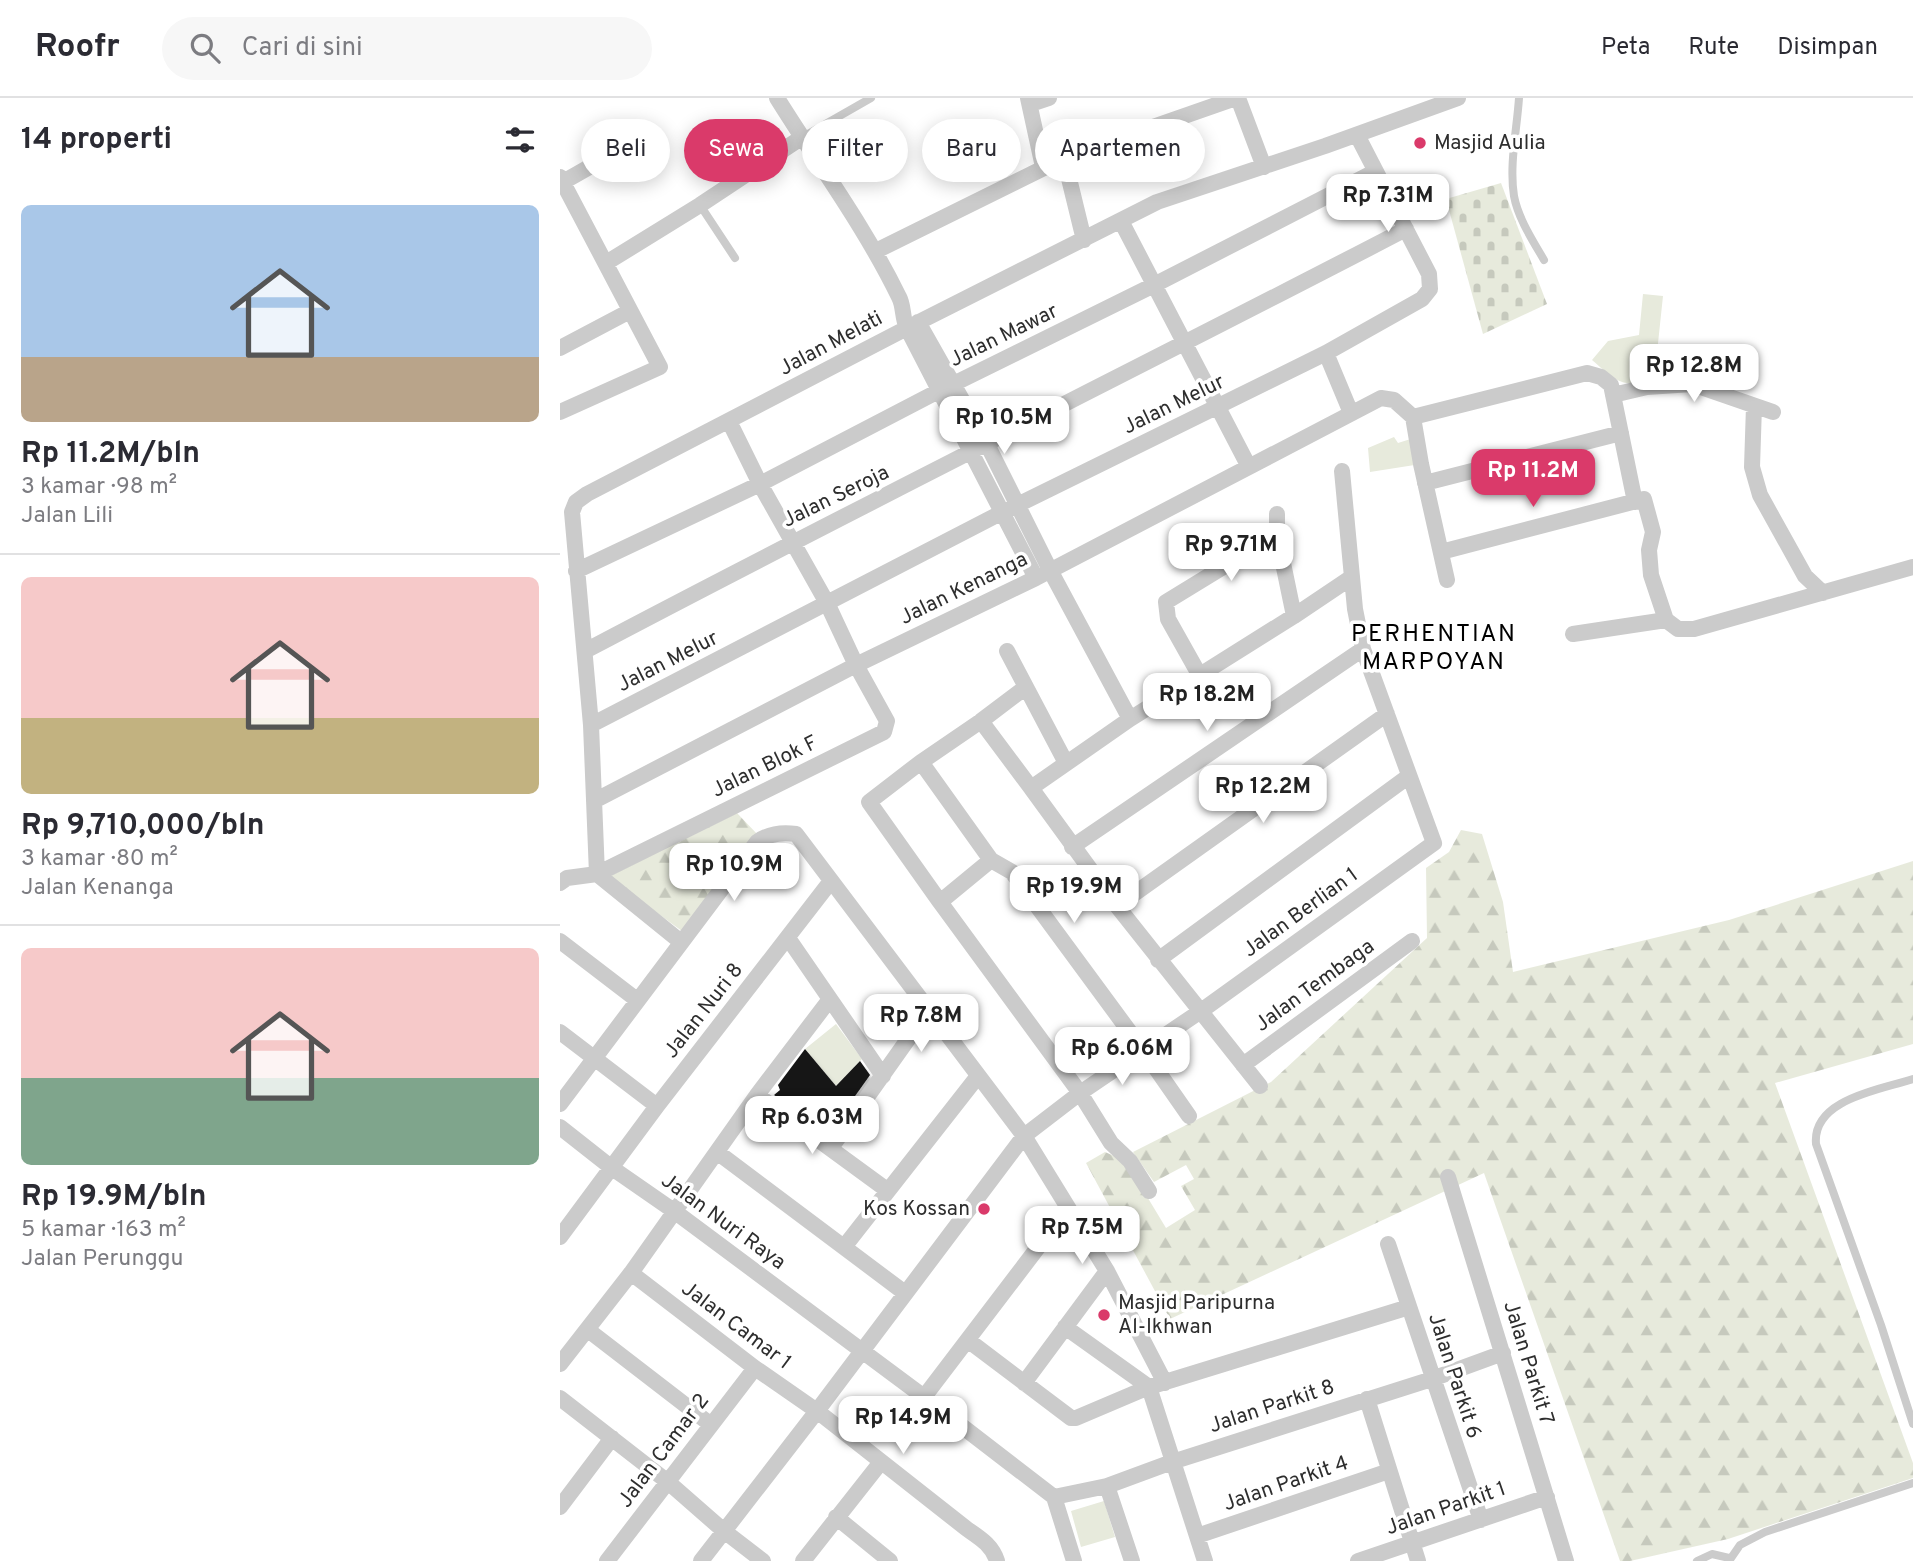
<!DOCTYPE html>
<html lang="id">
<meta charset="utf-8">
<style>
:root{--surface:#fff;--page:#f7f7f7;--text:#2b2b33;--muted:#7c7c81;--line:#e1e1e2;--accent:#da3a6a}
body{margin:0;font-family:Overpass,sans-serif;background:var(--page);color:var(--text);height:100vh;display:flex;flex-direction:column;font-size:26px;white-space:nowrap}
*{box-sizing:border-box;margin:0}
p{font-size:23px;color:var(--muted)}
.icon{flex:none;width:38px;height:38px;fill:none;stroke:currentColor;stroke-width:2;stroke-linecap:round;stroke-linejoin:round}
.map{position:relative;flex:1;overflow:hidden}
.sheet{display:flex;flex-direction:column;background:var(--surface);width:560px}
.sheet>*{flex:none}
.banner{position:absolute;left:21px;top:21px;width:665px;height:63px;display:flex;gap:14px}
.price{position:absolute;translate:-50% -60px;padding:0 16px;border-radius:14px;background:#fff;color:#222;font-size:23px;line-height:46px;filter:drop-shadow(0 2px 4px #0008)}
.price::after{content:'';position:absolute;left:50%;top:42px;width:21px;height:16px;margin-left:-10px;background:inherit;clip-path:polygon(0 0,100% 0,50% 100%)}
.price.on{background:var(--accent);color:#fff}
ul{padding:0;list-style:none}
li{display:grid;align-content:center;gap:14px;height:371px;padding:0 21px}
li+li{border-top:2px solid var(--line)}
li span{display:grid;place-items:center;height:217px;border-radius:10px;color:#555}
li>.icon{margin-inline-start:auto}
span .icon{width:126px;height:126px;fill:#fffc;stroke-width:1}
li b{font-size:30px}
h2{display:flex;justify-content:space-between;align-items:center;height:84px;padding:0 21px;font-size:30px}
.pill{padding:0 24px;border-radius:32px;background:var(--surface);box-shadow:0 4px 18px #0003;font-size:24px;line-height:63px}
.pill.on{background:var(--accent);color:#fff}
header{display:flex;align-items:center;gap:42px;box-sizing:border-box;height:98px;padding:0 35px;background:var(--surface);border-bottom:2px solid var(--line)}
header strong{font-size:33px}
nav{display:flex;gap:38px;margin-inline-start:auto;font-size:24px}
.search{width:490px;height:63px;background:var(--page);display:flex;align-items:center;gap:18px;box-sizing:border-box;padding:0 24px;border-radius:38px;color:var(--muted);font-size:26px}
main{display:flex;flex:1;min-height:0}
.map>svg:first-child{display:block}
</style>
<header>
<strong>Roofr</strong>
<div class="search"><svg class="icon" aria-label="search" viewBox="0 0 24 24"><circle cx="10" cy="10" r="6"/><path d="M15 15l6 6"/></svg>Cari di sini</div>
<nav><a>Peta</a><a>Rute</a><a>Disimpan</a></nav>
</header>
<main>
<section class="sheet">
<h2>14 properti<svg class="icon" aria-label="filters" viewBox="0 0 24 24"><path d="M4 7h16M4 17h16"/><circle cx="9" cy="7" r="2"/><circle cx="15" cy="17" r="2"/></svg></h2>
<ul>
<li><span style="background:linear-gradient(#a9c7e8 70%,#b9a48a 0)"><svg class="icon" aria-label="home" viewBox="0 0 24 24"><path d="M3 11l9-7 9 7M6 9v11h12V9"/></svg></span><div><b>Rp 11.2M/bln</b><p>3 kamar · 98 m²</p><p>Jalan Lili</p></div></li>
<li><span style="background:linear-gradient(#f6c9c9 65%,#c2b280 0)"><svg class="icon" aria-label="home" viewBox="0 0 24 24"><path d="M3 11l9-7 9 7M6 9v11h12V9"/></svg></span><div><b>Rp 9,710,000/bln</b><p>3 kamar · 80 m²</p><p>Jalan Kenanga</p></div></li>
<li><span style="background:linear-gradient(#f6c9c9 60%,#7fa58c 0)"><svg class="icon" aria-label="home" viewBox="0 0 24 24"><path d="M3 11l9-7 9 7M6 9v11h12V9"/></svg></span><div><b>Rp 19.9M/bln</b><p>5 kamar · 163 m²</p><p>Jalan Perunggu</p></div></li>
</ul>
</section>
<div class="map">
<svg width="1353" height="1463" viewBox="0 0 1353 1463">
<defs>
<pattern id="forest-firs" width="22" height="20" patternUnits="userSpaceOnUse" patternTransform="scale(1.75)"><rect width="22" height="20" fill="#e7eadc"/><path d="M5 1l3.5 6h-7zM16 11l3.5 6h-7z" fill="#c6c9bd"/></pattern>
<pattern id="cemetery-stones" width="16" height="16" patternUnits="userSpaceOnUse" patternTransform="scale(1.75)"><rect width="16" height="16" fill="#e7eadc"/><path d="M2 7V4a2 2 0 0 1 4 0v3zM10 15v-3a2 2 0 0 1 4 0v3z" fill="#c6c9bd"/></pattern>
<filter id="shadow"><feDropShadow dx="4" dy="7" stdDeviation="2" flood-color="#0004"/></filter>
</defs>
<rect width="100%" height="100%" fill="#fff"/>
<path fill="#e7eadc" d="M 1083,196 L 1103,198 L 1094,283 C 1061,290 1056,283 1032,262 L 1048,243 L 1079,237 Z
M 834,339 L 838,345 L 857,339 L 861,366 L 810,374 L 808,350 Z
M 276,926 L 302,961 L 276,988 L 245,951 Z
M 544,1403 L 555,1439 L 521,1449 L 511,1413 Z"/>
<path fill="url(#forest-firs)" d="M 177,715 L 199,738 L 126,836 L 48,779 Z
M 901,732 L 922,736 L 943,804 L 953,874 L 1169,822 L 1353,763 L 1353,946 L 1215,985 L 1353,1365 L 1353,1380 L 1168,1441 L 1070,1463 L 1060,1463 L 924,1075 L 610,1221 L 526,1065 L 545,1054 L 561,1061 L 571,1072 L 606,1130 L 635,1112 L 621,1088 L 634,1081 L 626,1067 L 594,1084 L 573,1054 L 711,984 L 867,840 L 866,770 L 889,754 Z"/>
<path fill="url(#cemetery-stones)" d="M 941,85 L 987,206 L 923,236 L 886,101 Z"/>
<path fill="#151515" filter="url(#shadow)" d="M 245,951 L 276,988 L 300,963 L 310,977 L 268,1036 L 214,997 L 220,992 L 218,987 Z"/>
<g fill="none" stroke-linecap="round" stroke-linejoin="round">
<path stroke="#cbcbcb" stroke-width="8" d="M 959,0 C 957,31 949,67 954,98 C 958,120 973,143 984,162
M 241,40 L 311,0
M 140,107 L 175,160
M 1353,981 C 1320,992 1252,1001 1256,1046 L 1321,1227 L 1353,1326
M 1137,1463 L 1152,1456 L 1169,1460
M 1169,1463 L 1180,1447 L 1205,1434 L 1353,1385"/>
<path stroke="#cbcbcb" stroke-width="16" d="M 217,0 C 258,66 305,129 339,199 C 344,208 342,220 347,230 L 476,480
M 468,0 L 483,69
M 678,0 L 704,69
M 471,6 L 489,0
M 0,79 L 100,269 L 0,314
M 3,84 L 54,55
M 561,123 L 688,367
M 524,142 L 504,60 L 676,0
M 316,153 L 504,60
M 46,165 L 140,107 L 241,40
M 358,224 L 427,346 L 490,472 L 570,621
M 0,250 L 70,213
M 766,255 L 791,315
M 1053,297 L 1087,289 L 1132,286 L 1213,314
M 1194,308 L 1192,369 L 1200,397 L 1245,478 L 1263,495
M 853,319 L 1027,275 L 1041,279 L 1051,287 L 1075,404
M 865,385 L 1061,335
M 717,416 L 717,436 L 734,518
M 881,454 L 1084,401 L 1093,434 L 1089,452 L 1091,477 L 1106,522 L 1118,531 L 1134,531 L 1353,469
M 16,473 L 200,386 L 371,297 L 594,187 L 814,74
M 1013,536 L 1106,522
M 25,553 C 297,409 573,273 846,131
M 447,553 L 506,665
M 640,578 L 608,521 L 606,504 L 717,436
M 421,623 L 466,589
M 31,627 L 441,415 L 766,255 L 862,201 L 870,191 L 869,176 L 797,37
M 361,664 L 431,762 L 452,774 L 583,952 L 629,1018
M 34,703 L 296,567 L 476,480 L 821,300 L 834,302 L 853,319 L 861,366 L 887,482
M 512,749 L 803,551
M 431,762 L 380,804 L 520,995 L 551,1045 L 570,1063 L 589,1093
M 37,776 L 31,627 L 12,414 L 16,404 L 27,396 L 347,230 L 597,104 L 765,48 L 898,0
M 37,776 L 121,844
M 0,785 L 7,780 L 37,776 L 324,634 L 327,623 L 296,567 L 267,505 L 200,386 L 169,323
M 380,804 L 309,704 L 361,664 L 421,623 L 471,690
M 557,808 L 827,616
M 228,840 L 323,978
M 0,843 L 77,902
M 598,862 L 849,678
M 0,934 L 97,1008
M 683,967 L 852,843
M 700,988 L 557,808 L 471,690 L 570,621 L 734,518 L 792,479
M 197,997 L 327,1092
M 0,1006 L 197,744 C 208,736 222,734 236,736 L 464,1038 L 547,1173 L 605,1285
M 0,1029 L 52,1070 L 114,1113 L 364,1299 L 494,1399 L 514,1463
M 271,1050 L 368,913
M 157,1054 L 345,1195
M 888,1079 L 1006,1463
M 0,1139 L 97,1008 L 271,783
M 828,1146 L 921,1422
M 284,1149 L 418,978
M 71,1175 L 195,1270 L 257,1313 L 407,1431 C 420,1440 432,1447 437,1463
M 505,1229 L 589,1289 L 645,1463
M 28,1232 L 150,1326
M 409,1243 L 511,1320 L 516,1320 L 589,1289 L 849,1209
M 0,1266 L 71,1175 L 197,997 L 270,901
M 464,1285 L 547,1173
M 364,1299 L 508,1110
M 0,1300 L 108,1384 L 164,1433 L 203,1463
M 807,1301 L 858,1463
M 547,1388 L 572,1463
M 494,1399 L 547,1388 L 612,1364 L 872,1281 L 943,1255
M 0,1409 L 52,1340
M 276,1419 L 330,1463
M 637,1438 L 829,1373
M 47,1463 L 195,1270
M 141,1463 L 257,1313 L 464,1038 L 520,995 L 641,913 L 874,745 L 803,551 L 795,511 L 782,373
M 243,1463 L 321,1364
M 798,1463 L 987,1399"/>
</g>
<g fill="#da3a6a" stroke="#fff" stroke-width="2.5">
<circle cx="860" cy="45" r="7"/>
<circle cx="424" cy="1111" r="7"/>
<circle cx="544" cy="1217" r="7"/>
</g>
<g text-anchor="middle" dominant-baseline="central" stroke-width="7" stroke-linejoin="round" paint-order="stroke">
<g font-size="21" fill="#2e2e2e" stroke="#fff" text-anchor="start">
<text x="874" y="45">Masjid Aulia</text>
<text x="410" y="1111" text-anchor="end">Kos Kossan</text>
<text x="558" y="1205">Masjid Paripurna<tspan x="558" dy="24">Al-Ikhwan</tspan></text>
</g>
<g font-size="21" fill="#2e2e2e" stroke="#fff">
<text transform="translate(444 238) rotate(-26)">Jalan Mawar</text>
<text transform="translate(271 246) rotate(-28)">Jalan Melati</text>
<text transform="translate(614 307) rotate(-26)">Jalan Melur</text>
<text transform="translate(276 399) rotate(-26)">Jalan Seroja</text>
<text transform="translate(404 491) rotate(-26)">Jalan Kenanga</text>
<text transform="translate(108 564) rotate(-27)">Jalan Melur</text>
<text transform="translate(205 669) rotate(-26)">Jalan Blok F</text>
<text transform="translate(741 815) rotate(-36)">Jalan Berlian 1</text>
<text transform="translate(755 888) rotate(-36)">Jalan Tembaga</text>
<text transform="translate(144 913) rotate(-52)">Jalan Nuri 8</text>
<text transform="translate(163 1124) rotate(36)">Jalan Nuri Raya</text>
<text transform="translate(176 1228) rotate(37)">Jalan Camar 1</text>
<text transform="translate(968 1265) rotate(73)">Jalan Parkit 7</text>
<text transform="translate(894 1278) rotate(72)">Jalan Parkit 6</text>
<text transform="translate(712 1309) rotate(-18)">Jalan Parkit 8</text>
<text transform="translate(104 1353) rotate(-53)">Jalan Camar 2</text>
<text transform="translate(726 1386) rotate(-19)">Jalan Parkit 4</text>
<text transform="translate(886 1411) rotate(-19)">Jalan Parkit 1</text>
</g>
<g font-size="24" letter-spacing="2" fill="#000" stroke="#fff">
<text x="874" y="537">PERHENTIAN<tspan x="874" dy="28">MARPOYAN</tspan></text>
</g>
</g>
</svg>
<b class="price" style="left:828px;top:136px">Rp 7.31M</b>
<b class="price" style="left:1134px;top:306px">Rp 12.8M</b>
<b class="price" style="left:444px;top:358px">Rp 10.5M</b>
<b class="price on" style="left:973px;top:411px">Rp 11.2M</b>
<b class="price" style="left:671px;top:485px">Rp 9.71M</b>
<b class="price" style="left:647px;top:635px">Rp 18.2M</b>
<b class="price" style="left:703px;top:727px">Rp 12.2M</b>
<b class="price" style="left:174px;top:805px">Rp 10.9M</b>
<b class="price" style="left:514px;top:827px">Rp 19.9M</b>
<b class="price" style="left:361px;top:956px">Rp 7.8M</b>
<b class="price" style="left:562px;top:989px">Rp 6.06M</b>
<b class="price" style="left:252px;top:1058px">Rp 6.03M</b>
<b class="price" style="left:522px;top:1168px">Rp 7.5M</b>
<b class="price" style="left:343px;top:1358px">Rp 14.9M</b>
<div class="banner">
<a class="pill">Beli</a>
<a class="pill on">Sewa</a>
<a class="pill">Filter</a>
<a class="pill">Baru</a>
<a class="pill">Apartemen</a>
</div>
</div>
</main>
